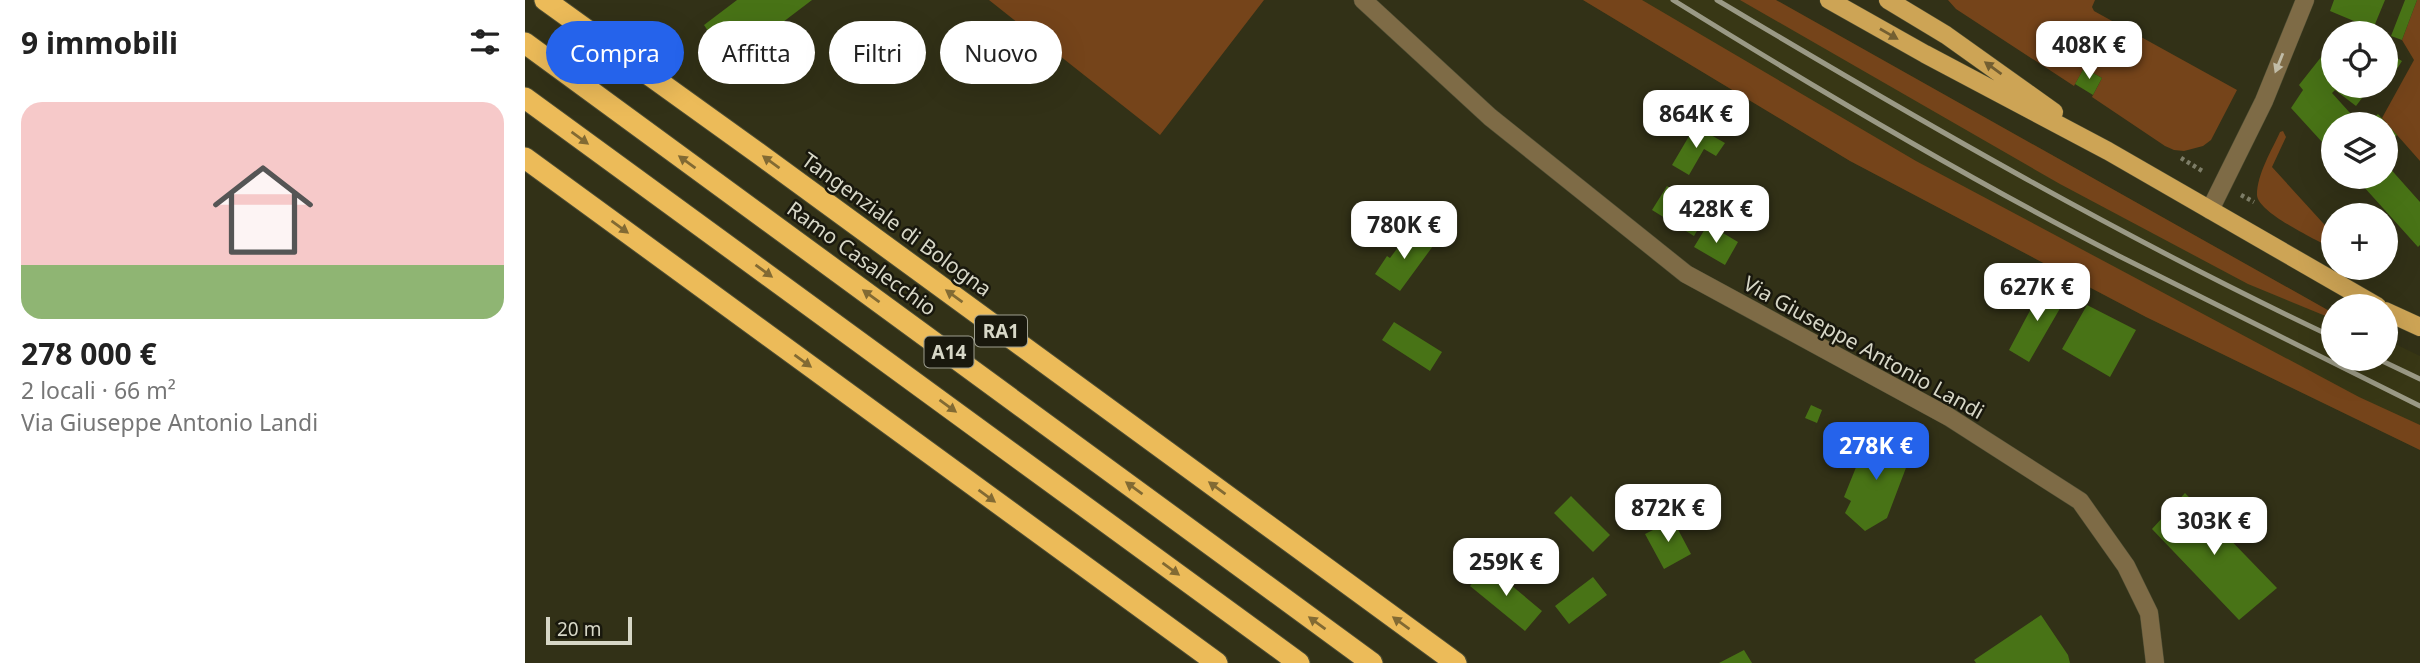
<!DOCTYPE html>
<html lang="it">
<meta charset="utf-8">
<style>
:root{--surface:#fff;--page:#f2f2f2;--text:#222;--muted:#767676;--accent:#2563eb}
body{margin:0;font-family:"Noto Sans",sans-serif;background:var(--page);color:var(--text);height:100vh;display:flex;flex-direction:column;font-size:26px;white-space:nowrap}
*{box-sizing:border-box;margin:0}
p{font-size:23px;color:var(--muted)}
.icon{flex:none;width:38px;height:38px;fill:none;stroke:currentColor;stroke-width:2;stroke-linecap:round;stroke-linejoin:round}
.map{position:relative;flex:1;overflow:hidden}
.drawer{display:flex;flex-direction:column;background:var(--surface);width:525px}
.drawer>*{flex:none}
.banner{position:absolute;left:21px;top:21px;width:665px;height:63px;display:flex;gap:14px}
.fabs{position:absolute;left:1796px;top:21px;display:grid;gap:14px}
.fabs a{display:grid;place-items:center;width:77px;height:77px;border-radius:50%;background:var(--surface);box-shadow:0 7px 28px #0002;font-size:35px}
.scale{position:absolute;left:21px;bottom:18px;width:86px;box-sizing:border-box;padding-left:7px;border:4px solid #d7d7c7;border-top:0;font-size:19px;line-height:24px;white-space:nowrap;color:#d7d7c7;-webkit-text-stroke:5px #19180d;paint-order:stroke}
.price{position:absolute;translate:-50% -60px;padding:0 16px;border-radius:14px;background:#fff;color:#222;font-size:23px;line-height:46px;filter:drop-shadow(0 2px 4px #0008)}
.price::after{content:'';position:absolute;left:50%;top:42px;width:21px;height:16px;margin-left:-10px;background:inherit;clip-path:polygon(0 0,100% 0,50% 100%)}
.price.active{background:var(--accent);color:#fff}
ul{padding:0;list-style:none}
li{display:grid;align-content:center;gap:14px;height:371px;padding:0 21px}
li span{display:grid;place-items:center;height:217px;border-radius:21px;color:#555}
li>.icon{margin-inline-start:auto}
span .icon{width:126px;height:126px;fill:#fffc;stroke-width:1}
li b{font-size:30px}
h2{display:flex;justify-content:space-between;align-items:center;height:84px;padding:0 21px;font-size:30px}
.tag{padding:0 24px;border-radius:32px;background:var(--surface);box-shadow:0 7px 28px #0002;font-size:24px;line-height:63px}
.tag.active{background:var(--accent);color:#fff}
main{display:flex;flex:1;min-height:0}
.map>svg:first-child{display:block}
</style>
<main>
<section class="drawer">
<h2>9 immobili<svg class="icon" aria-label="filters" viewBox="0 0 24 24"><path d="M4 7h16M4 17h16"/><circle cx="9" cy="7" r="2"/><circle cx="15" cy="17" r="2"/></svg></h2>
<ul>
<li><span style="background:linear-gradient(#f6c9c9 75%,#8fb573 0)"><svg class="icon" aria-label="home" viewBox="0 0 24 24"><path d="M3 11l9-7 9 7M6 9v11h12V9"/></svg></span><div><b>278 000 €</b><p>2 locali · 66 m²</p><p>Via Giuseppe Antonio Landi</p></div></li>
</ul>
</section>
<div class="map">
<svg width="1895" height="663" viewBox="0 0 1895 663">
<rect width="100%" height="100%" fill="#323117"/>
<path fill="#383715" d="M 1058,0 L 1251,0 L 1808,313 L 1808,359 L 1860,359 L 1860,339 L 1895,356 L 1895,450 L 1621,317 L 1325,161 Z"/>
<path fill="#75441a" d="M 464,0 L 739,0 L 635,135 Z
M 1058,0 L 1117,0 L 1391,161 L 1834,397 L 1895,425 L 1895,450 L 1621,317 L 1325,161 Z
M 1215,0 L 1251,0 L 1808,313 L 1808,319 L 1723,284 L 1535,184 Z
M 1423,0 L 1570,0 L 1567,7 L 1569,11 L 1712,90 L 1686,140 L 1678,146 L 1659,151 L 1649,150 L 1640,146 L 1567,97 L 1577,78 L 1559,68 L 1549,86 L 1431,9 Z
M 1892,0 L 1895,0 L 1895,161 L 1857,118 L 1889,60 L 1877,40 Z
M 1758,131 L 1761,137 L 1747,167 L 1808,234 L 1808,249 C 1792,240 1733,213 1732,195 C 1732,174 1747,150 1755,132 Z"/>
<path fill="#487316" d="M 212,0 L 287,0 L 204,63 L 179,25 Z
M 1809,0 L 1860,0 L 1848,29 L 1805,11 Z
M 1880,0 L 1892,0 L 1877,40 L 1866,36 Z
M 1808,42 L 1808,86 L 1846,86 L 1831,106 L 1810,90 L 1807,93 L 1835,124 L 1808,124 L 1808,154 L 1766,108 L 1778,90 L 1774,85 Z
M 1860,51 L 1877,61 L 1860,87 Z
M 1559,68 L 1577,78 L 1568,95 L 1550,84 Z
M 1853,114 L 1872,135 L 1860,146 L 1860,124 L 1841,124 Z
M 1170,126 L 1200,143 L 1191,156 L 1179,149 L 1164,175 L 1147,165 Z
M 1862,165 L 1895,202 L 1895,245 L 1893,247 L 1839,187 L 1850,177 L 1860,177 Z
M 1142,186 L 1155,195 L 1153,197 L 1181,215 L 1169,236 L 1127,210 Z
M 1183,224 L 1213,242 L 1200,265 L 1169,247 Z
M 886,230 L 908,246 L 875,291 L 850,274 L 862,256 L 865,258 Z
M 1518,286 L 1541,298 L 1504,362 L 1484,350 Z
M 1562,305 L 1611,330 L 1585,377 L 1537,349 Z
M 869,322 L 917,352 L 905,371 L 857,340 Z
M 1286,405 L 1297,410 L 1292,423 L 1280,418 Z
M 1344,435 L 1387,452 L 1362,518 L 1340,531 L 1320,513 L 1326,501 L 1319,497 Z
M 1660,493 L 1752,588 L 1714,620 L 1627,529 Z
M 1046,496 L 1085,535 L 1068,552 L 1029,513 Z
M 1148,520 L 1166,554 L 1139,569 L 1120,534 Z
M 962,565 L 1017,611 L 1000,631 L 945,586 Z
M 1068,577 L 1082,595 L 1044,624 L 1030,606 Z
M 1516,615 L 1543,655 L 1545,663 L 1451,663 L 1449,660 Z
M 1219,650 L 1227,663 L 1194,663 Z"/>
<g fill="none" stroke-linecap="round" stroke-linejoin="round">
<defs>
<path id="minor" d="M 838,0 L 965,117 L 1161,274 L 1424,417 L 1555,501 L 1601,566 L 1624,613 L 1630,663
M 1685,210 L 1739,101 L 1780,0"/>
<path id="major" d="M 1304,0 L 1400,54 L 1583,151 L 1852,306
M 1363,0 L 1421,35 L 1529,112
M 1860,311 L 1895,327"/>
<path id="highway" d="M 20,0 L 237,156 L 931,663
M 0,43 L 847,663
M 0,98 L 774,663
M 0,158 L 692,663"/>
</defs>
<use href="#minor" stroke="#4c4c33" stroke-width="19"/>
<use href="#major" stroke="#4c4c33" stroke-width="19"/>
<use href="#highway" stroke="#4c4c33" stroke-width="23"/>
<path stroke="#7d7d67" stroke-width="4.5" stroke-dasharray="3.5 3.5" stroke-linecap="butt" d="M 1656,158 L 1679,172
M 1716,195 L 1729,202"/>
<use href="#minor" stroke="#7e6b46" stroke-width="18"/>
<use href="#major" stroke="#cda455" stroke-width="18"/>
<use href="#highway" stroke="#ecbb59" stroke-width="21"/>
<path stroke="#9a9985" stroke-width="5" d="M 1148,0 C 1293,90 1440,177 1592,255 C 1693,306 1794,355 1895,406
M 1192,0 C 1393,120 1596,237 1808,337
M 1853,359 L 1895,379"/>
</g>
<defs><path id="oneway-solid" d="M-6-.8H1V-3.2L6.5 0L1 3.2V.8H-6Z" transform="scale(1.75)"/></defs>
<g fill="#735e31">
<use href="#oneway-solid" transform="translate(1364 34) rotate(30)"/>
<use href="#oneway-solid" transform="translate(1468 68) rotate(-144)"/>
</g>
<use fill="#c1bca7" href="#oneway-solid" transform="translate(1754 63) rotate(112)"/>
<g fill="#826a33">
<use href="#oneway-solid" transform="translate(55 138) rotate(36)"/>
<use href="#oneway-solid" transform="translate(162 162) rotate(-144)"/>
<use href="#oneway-solid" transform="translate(246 162) rotate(-144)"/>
<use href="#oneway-solid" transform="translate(95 227) rotate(36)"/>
<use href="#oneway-solid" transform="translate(239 271) rotate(36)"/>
<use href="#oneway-solid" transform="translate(346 296) rotate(-144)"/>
<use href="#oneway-solid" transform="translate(429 296) rotate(-144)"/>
<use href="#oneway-solid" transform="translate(278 361) rotate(36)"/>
<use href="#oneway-solid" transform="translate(423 406) rotate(36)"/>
<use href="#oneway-solid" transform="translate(609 488) rotate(-144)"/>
<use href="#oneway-solid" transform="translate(692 488) rotate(-144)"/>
<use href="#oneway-solid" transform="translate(462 496) rotate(36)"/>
<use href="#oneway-solid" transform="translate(646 569) rotate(36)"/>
<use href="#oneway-solid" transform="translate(792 623) rotate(-144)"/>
<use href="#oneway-solid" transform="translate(876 623) rotate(-144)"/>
</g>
<g text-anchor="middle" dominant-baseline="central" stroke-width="5" stroke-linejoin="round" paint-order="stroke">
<g fill="#19180d" stroke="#9e9e8f" stroke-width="2">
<rect x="450" y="315.5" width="52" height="31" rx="5"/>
<rect x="399.5" y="336.5" width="49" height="31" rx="5"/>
</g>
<g font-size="19" font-weight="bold" fill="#d7d7c7">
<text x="476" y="331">RA1</text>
<text x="424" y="352">A14</text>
</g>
<g font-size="21" fill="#d7d7c7" stroke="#19180d">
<text transform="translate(372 224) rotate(36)">Tangenziale di Bologna</text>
<text transform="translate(337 258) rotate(36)">Ramo Casalecchio</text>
<text transform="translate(1339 347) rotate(29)">Via Giuseppe Antonio Landi</text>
</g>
</g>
</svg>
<div class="fabs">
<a><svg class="icon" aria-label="locate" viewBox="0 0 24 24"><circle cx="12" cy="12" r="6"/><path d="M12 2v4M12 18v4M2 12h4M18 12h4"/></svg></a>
<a><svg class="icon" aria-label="layers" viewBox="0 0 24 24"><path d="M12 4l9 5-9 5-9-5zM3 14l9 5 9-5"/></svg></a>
<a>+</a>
<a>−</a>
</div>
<div class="scale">20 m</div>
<b class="price" style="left:1564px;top:81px">408K €</b>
<b class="price" style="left:1171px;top:150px">864K €</b>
<b class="price" style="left:1191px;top:245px">428K €</b>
<b class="price" style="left:879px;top:261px">780K €</b>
<b class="price" style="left:1512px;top:323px">627K €</b>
<b class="price active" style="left:1351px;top:482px">278K €</b>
<b class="price" style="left:1143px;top:544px">872K €</b>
<b class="price" style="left:1689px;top:557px">303K €</b>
<b class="price" style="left:981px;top:598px">259K €</b>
<div class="banner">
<a class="tag active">Compra</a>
<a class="tag">Affitta</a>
<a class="tag">Filtri</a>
<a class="tag">Nuovo</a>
</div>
</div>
</main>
